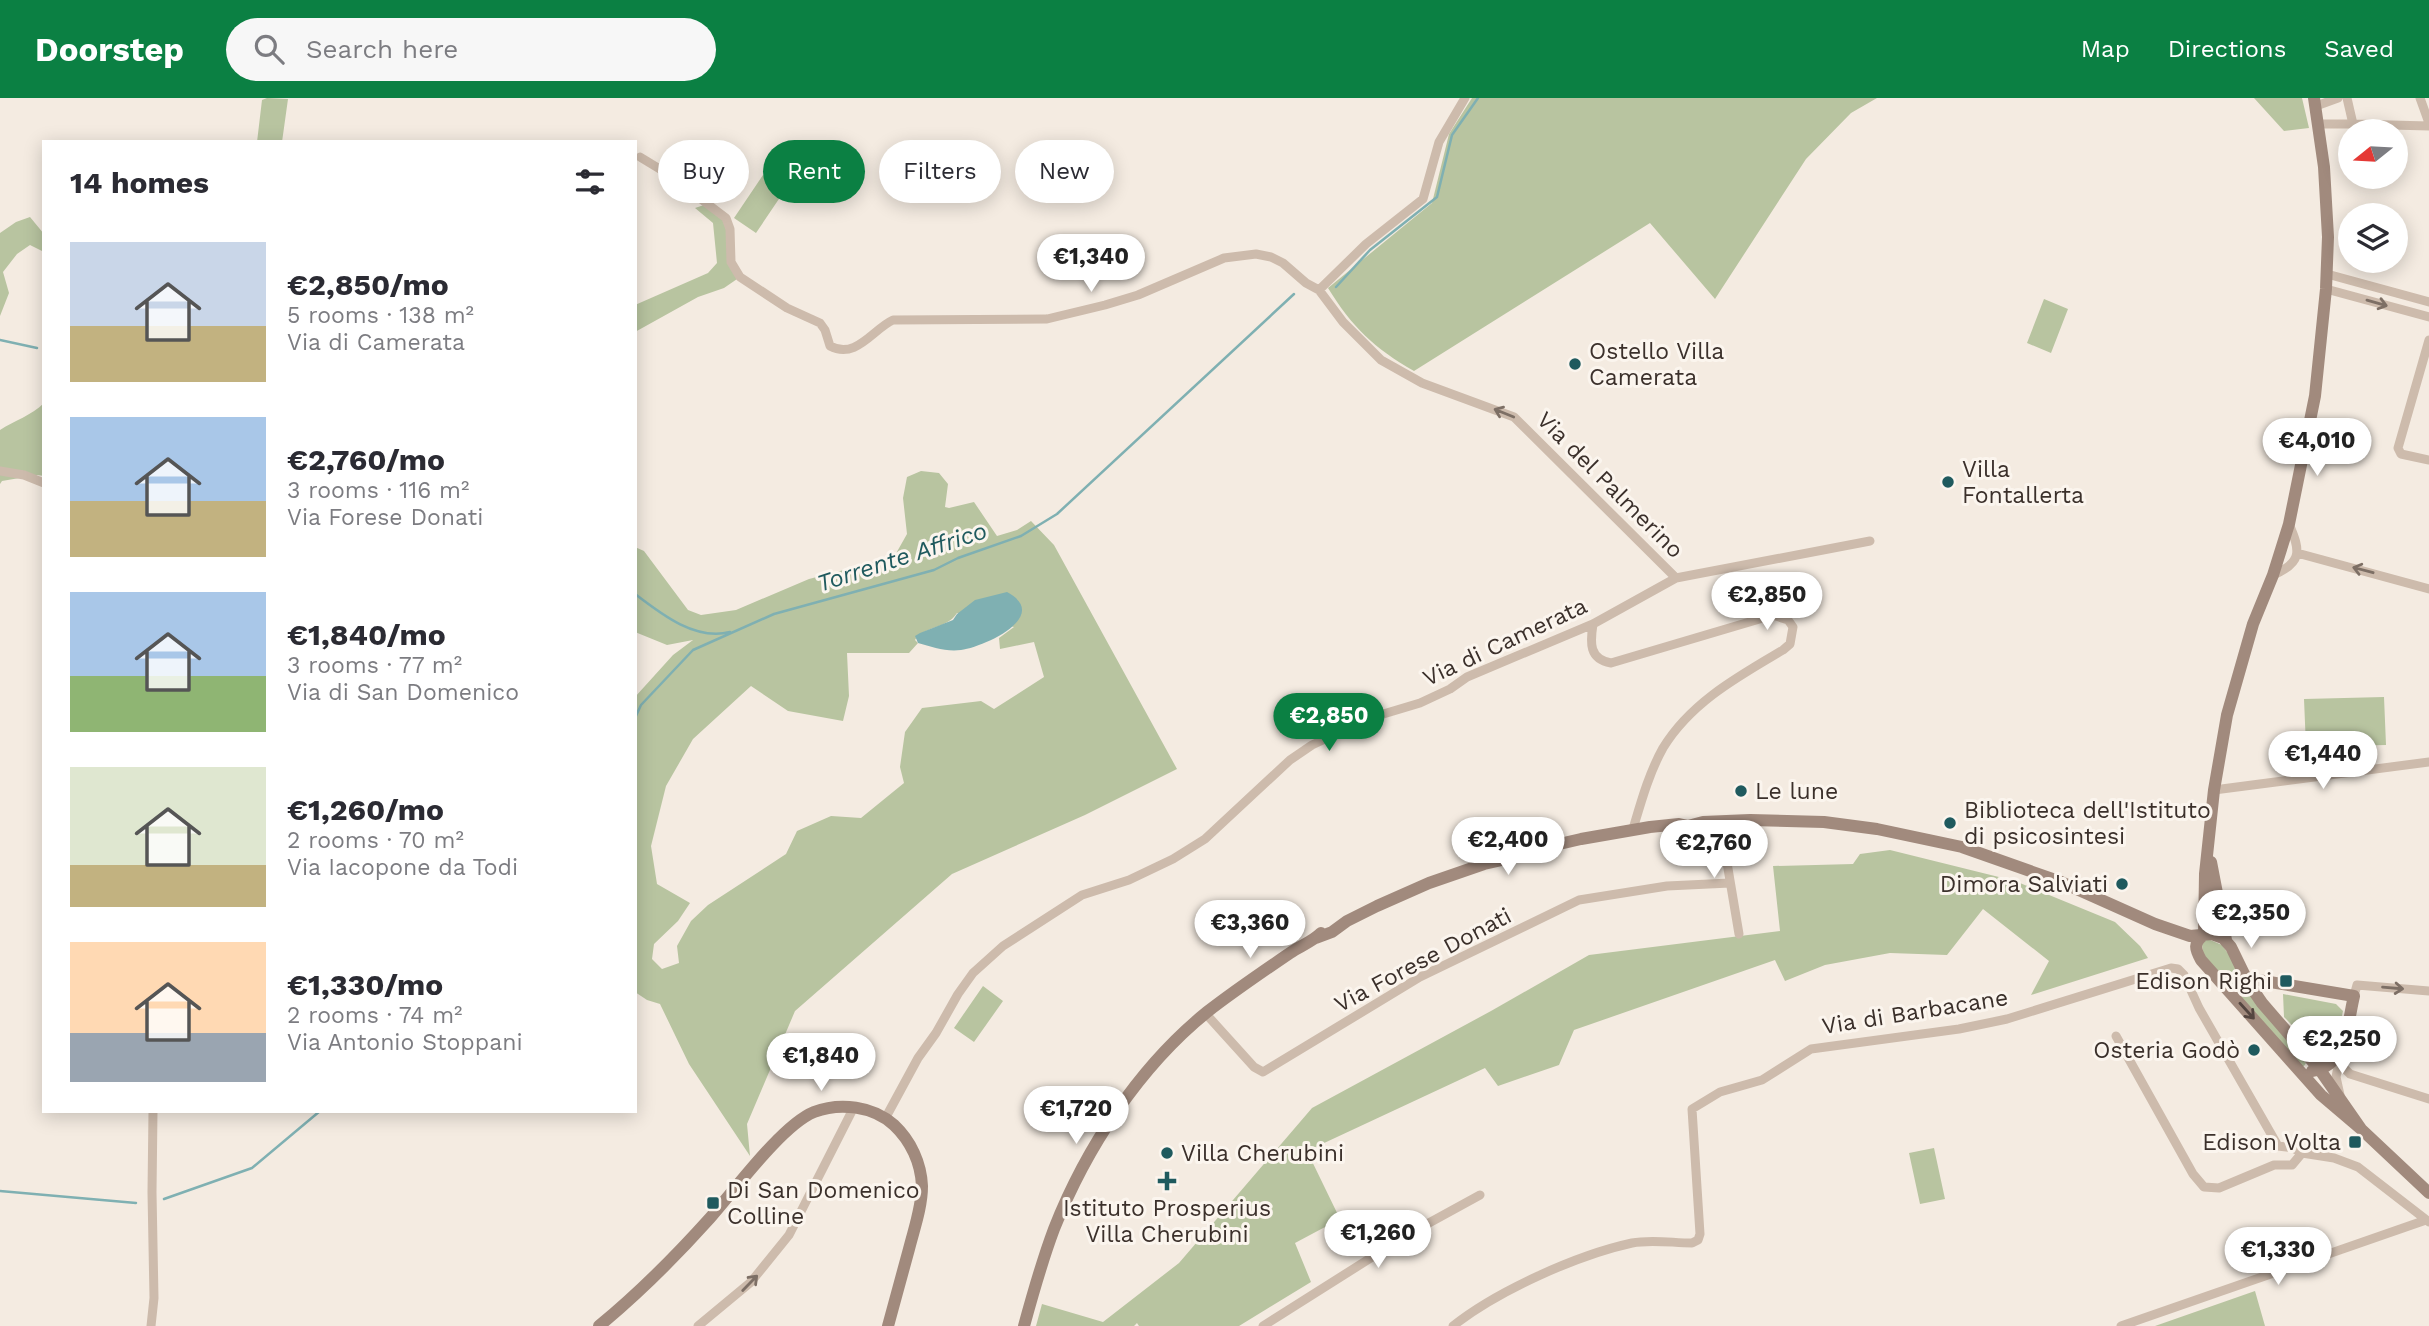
<!DOCTYPE html>
<meta charset="utf-8">
<style>
:root{--surface:#fff;--page:#f7f7f7;--text:#2b2b33;--muted:#7c7c81;--accent:#0b8043}
body{margin:0;font-family:"Work Sans",sans-serif;background:var(--page);color:var(--text);height:100vh;display:flex;flex-direction:column;font-size:26px;white-space:nowrap}
*{box-sizing:border-box;margin:0}
p{font-size:23px;color:var(--muted)}
.icon{flex:none;width:38px;height:38px;fill:none;stroke:currentColor;stroke-width:2;stroke-linecap:round;stroke-linejoin:round}
.map{position:relative;flex:1;overflow:hidden}
.details{position:absolute;left:42px;top:42px;width:595px;height:973px;display:flex;flex-direction:column;background:var(--surface);border-radius:0px;box-shadow:0 4px 18px #0003}
.details>*{flex:none}
.banner{position:absolute;left:658px;top:42px;width:665px;height:63px;display:flex;gap:14px}
.needle{width:46px;rotate:252deg}
.buttons{position:absolute;left:2338px;top:21px;display:grid;gap:14px}
.buttons a{display:grid;place-items:center;width:70px;height:70px;border-radius:50%;background:var(--surface);box-shadow:0 4px 18px #0003;font-size:35px}
.price{position:absolute;translate:-50% -60px;padding:0 16px;border-radius:24px;background:#fff;color:#222;font-size:23px;line-height:46px;filter:drop-shadow(0 2px 4px #0008)}
.price::after{content:'';position:absolute;left:50%;top:42px;width:21px;height:16px;margin-left:-10px;background:inherit;clip-path:polygon(0 0,100% 0,50% 100%)}
.price.selected{background:var(--accent);color:#fff}
ul{padding:0;list-style:none}
li{display:flex;align-items:center;gap:21px;height:175px;padding:0 28px}
li span{display:grid;place-items:center;flex:none;width:196px;height:140px;border-radius:0px;color:#555}
li>.icon{margin-inline-start:auto}
span .icon{width:84px;height:84px;fill:#fffc;stroke-width:1}
li b{font-size:30px}
h2{display:flex;justify-content:space-between;align-items:center;height:84px;padding:0 28px;font-size:30px}
.chip{padding:0 24px;border-radius:32px;background:var(--surface);box-shadow:0 4px 18px #0003;font-size:24px;line-height:63px}
.chip.selected{background:var(--accent);color:#fff}
header{display:flex;align-items:center;gap:42px;box-sizing:border-box;height:98px;padding:0 35px;background:var(--accent);color:#fff}
header strong{font-size:33px}
nav{display:flex;gap:38px;margin-inline-start:auto;font-size:24px}
.search{width:490px;height:63px;background:var(--page);display:flex;align-items:center;gap:18px;box-sizing:border-box;padding:0 24px;border-radius:38px;color:var(--muted);font-size:26px}
.map>svg:first-child{display:block}
</style>
<header>
<strong>Doorstep</strong>
<div class="search"><svg class="icon" aria-label="search" viewBox="0 0 24 24"><circle cx="10" cy="10" r="6"/><path d="M15 15l6 6"/></svg>Search here</div>
<nav><a>Map</a><a>Directions</a><a>Saved</a></nav>
</header>
<div class="map">
<svg width="2429" height="1228" viewBox="0 0 2429 1228">
<rect width="100%" height="100%" fill="#f4ebe1"/>
<path fill="#b8c4a0" fill-rule="evenodd" d="M 267,0 L 288,1 L 282,44 L 257,44 L 262,2 Z
M 1472,0 L 1877,0 L 1851,15 L 1806,61 L 1715,201 L 1650,125 L 1414,273 C 1374,250 1352,229 1328,190 L 1432,105 L 1449,36 Z
M 2254,0 L 2302,0 L 2309,30 L 2284,33 Z
M 763,77 L 785,92 L 756,135 L 734,120 Z
M 707,106 L 726,120 L 731,164 L 740,179 L 724,190 L 698,199 L 635,234 L 635,207 L 708,175 L 717,165 L 713,125 L 695,110 Z
M 30,119 L 44,136 L 44,154 L 30,147 L 17,156 L 3,174 L 9,195 L 0,218 L 0,135 L 16,124 Z
M 2044,201 L 2068,211 L 2051,255 L 2027,245 Z
M 44,305 L 44,378 L 37,377 L 2,383 L 0,386 L 0,332 C 15,322 31,318 44,305 Z
M 921,373 L 939,375 L 948,386 L 945,409 L 949,410 L 974,404 L 997,438 L 1017,432 L 1031,423 L 1054,447 L 1177,671 L 1085,717 L 952,776 L 795,913 L 747,1026 L 750,1058 L 689,966 L 660,906 L 647,902 L 635,894 L 635,599 L 673,557 L 693,542 L 667,547 L 635,534 L 635,449 L 644,453 L 688,512 L 701,517 L 736,512 L 809,481 L 894,459 L 907,436 L 903,400 L 907,379 ZM 957,515 L 1014,529 L 999,540 L 1000,551 L 1034,544 L 1044,579 L 994,611 L 981,603 L 922,610 L 905,634 L 900,669 L 904,685 L 861,720 L 831,718 L 797,733 L 786,756 L 708,807 L 691,823 L 677,848 L 679,865 L 662,871 L 652,861 L 654,846 L 678,823 L 690,805 L 657,786 L 651,748 L 666,688 L 693,641 L 751,588 L 788,613 L 843,623 L 849,598 L 847,555 L 909,555 L 918,545 L 915,542 C 924,528 947,531 957,515 Z
M 2384,599 L 2386,647 L 2306,649 L 2304,601 Z
M 1890,752 L 2015,783 L 2115,824 L 2140,848 L 2148,860 L 2031,897 L 2049,863 L 1983,811 L 1947,857 L 1890,855 L 1825,867 L 1785,883 L 1775,862 L 1574,932 L 1559,967 L 1498,988 L 1485,970 L 1307,1053 L 1340,1121 L 1295,1145 L 1311,1184 L 1239,1228 L 1139,1228 L 1137,1225 L 1134,1228 L 1036,1228 L 1042,1206 L 1103,1224 L 1179,1165 L 1312,1010 L 1491,913 L 1589,857 L 1780,833 L 1773,768 L 1853,766 L 1860,756 Z
M 2208,841 L 2222,847 L 2306,965 L 2304,968 L 2302,968 L 2203,859 L 2202,845 Z
M 983,888 L 1003,903 L 974,944 L 954,930 Z
M 2283,896 L 2336,906 L 2343,913 L 2336,945 L 2330,956 L 2323,957 L 2318,954 L 2284,919 Z
M 1934,1050 L 1945,1101 L 1920,1106 L 1909,1055 Z
M 2255,1193 L 2265,1228 L 2155,1228 Z"/>
<path fill="#7fb0b2" d="M 1007,494 C 1052,518 984,549 961,552 C 946,554 932,549 918,545 L 915,538 L 920,535 L 953,522 L 957,516 L 975,502 Z"/>
<g fill="none" stroke-linecap="round" stroke-linejoin="round">
<path stroke="#7fb0b2" stroke-width="2.5" d="M 1336,189 L 1370,152 L 1437,99 L 1452,37 L 1478,0
M 0,242 L 37,250
M 635,496 C 661,516 695,543 730,534
M 635,620 L 641,607 L 693,552 L 774,516 L 934,472 L 958,460 L 1021,438 L 1057,416 L 1294,196
M 0,1093 L 136,1105
M 164,1101 L 252,1070 L 320,1013"/>
<path stroke="#cdbbac" stroke-width="9" d="M 2420,0 L 2429,25
M 2316,8 L 2338,0
M 2319,26 L 2353,26 L 2347,0
M 2353,26 L 2429,28
M 640,59 L 668,76 L 726,120 L 730,131 L 731,164 L 740,179 L 787,210 L 820,225 L 825,232 L 830,248 C 856,262 873,231 893,222 L 1047,221 L 1105,207 L 1138,197 L 1224,160 L 1256,156 L 1271,159 L 1283,165 L 1306,185 L 1319,192 L 1343,224 L 1381,262 L 1422,285 L 1514,319 L 1676,480
M 2327,176 L 2429,204
M 2326,191 L 2429,219
M 1319,192 L 1366,146 L 1423,101 L 1439,44 L 1465,0
M 2429,242 L 2398,350 L 2401,356 L 2429,362
M 0,373 L 24,377 L 44,385
M 2297,455 L 2429,491
M 2273,477 C 2302,465 2301,453 2289,426
M 1593,526 C 1590,545 1589,561 1611,565 L 1773,517 L 1788,522 L 1793,529 L 1790,546 L 1783,552 C 1739,578 1691,604 1663,650 C 1649,675 1641,704 1633,731
M 2214,692 L 2429,664
M 1720,723 L 1739,836
M 2354,898 L 2357,887 L 2429,893
M 1206,916 L 1254,969 L 1263,974 L 1420,879 L 1579,802 L 1667,788 L 1730,785
M 2116,938 L 2193,1076 L 2204,1089 L 2219,1090 L 2274,1067 L 2292,1067 L 2302,1055
M 2341,954 L 2343,969 L 2350,976 L 2429,1001
M 2340,997 L 2336,979 L 2340,959
M 886,1019 L 918,960 L 936,935 L 958,896 L 973,875 L 1003,848 L 1082,797 L 1129,782 L 1173,761 L 1205,741 L 1290,662 L 1312,647 L 1370,620 L 1420,605 L 1450,591 L 1467,579 L 1593,526 L 1676,480 L 1870,443
M 2278,1048 L 2293,1050 L 2302,1055 L 2334,1060 L 2358,1069 L 2429,1124
M 151,1228 L 154,1200 L 152,1094 L 153,1013
M 698,1228 L 751,1184 L 789,1137 L 854,1009
M 1263,1228 L 1407,1137 L 1480,1097
M 1453,1228 C 1497,1193 1577,1157 1632,1145 C 1651,1141 1673,1145 1692,1145 L 1698,1142 L 1700,1136 L 1692,1011 L 1720,994 L 1762,982 L 1811,951 L 1959,931 L 2007,921 L 2171,870 L 2178,871 L 2184,877 L 2199,910 L 2278,1048
M 2121,1228 L 2426,1122"/>
<path stroke="#a18a7d" stroke-width="12" d="M 2211,764 L 2226,842
M 2204,837 L 2205,776 L 2214,692 L 2227,617 L 2253,526 L 2273,477 L 2289,426 L 2315,298 L 2326,191 L 2328,139 L 2324,69 L 2314,0
M 2204,837 C 2193,845 2195,851 2201,862 L 2321,997 L 2361,1031 L 2429,1095
M 1316,840 L 1332,834 L 1347,823 L 1377,808 L 1429,785 L 1484,766 L 1511,760 L 1520,755 L 1581,741 L 1650,729 L 1679,726 L 1688,728 L 1703,724 L 1750,722 L 1824,724 L 1877,731 L 1962,749 L 2061,784 L 2155,826 L 2190,838 L 2212,836 L 2223,840 L 2231,849 L 2249,886 L 2262,905 L 2320,972 L 2361,1031
M 2246,880 L 2354,898 C 2347,927 2347,968 2312,973
M 599,1228 C 639,1195 675,1159 710,1120 C 734,1093 782,1027 814,1014 C 840,1004 873,1008 894,1027 C 911,1043 921,1065 922,1088 C 922,1109 914,1131 909,1151 C 902,1177 895,1202 888,1228
M 1024,1228 C 1033,1195 1042,1163 1054,1131 C 1086,1050 1139,969 1207,914 C 1234,893 1262,874 1290,855 C 1300,848 1312,844 1321,835"/>
</g>
<defs><path id="oneway-shaft" d="M-6 0H5M1.5-3L5.5 0L1.5 3" fill="none" stroke-width="1.6" stroke-linecap="round" stroke-linejoin="round" transform="scale(1.75)"/></defs>
<g stroke="#7d6f65">
<use href="#oneway-shaft" transform="translate(2377 205) rotate(16)"/>
<use href="#oneway-shaft" transform="translate(1504 315) rotate(-158)"/>
<use href="#oneway-shaft" transform="translate(2363 472) rotate(-165)"/>
<use href="#oneway-shaft" transform="translate(2393 890) rotate(5)"/>
<use href="#oneway-shaft" transform="translate(750 1185) rotate(-46)"/>
</g>
<use stroke="#544640" href="#oneway-shaft" transform="translate(2247 913) rotate(48)"/>
<g fill="#1f5a5e" stroke="#fbf5ee" stroke-width="2.5">
<circle cx="1575" cy="266" r="7"/>
<circle cx="1948" cy="384" r="7"/>
<circle cx="1741" cy="693" r="7"/>
<circle cx="1950" cy="725" r="7"/>
<circle cx="2122" cy="786" r="7"/>
<rect x="2279" y="876" width="14" height="14" rx="3.5"/>
<circle cx="2254" cy="952" r="7"/>
<rect x="2348" y="1037" width="14" height="14" rx="3.5"/>
<circle cx="1167" cy="1055" r="7"/>
<path d="M1163.5 1072.5h7v7h7v7h-7v7h-7v-7h-7v-7h7z"/>
<rect x="706" y="1098" width="14" height="14" rx="3.5"/>
</g>
<g text-anchor="middle" dominant-baseline="central" stroke-width="6" stroke-linejoin="round" paint-order="stroke">
<g font-size="23" fill="#3b302b" stroke="#fbf5ee" text-anchor="start">
<text x="1589" y="253">Ostello Villa<tspan x="1589" dy="26">Camerata</tspan></text>
<text x="1962" y="371">Villa<tspan x="1962" dy="26">Fontallerta</tspan></text>
<text x="1755" y="693">Le lune</text>
<text x="1964" y="712">Biblioteca dell'Istituto<tspan x="1964" dy="26">di psicosintesi</tspan></text>
<text x="2108" y="786" text-anchor="end">Dimora Salviati</text>
<text x="2272" y="883" text-anchor="end">Edison Righi</text>
<text x="2240" y="952" text-anchor="end">Osteria Godò</text>
<text x="2341" y="1044" text-anchor="end">Edison Volta</text>
<text x="1181" y="1055">Villa Cherubini</text>
<text x="727" y="1092">Di San Domenico<tspan x="727" dy="26">Colline</tspan></text>
<text x="1167" y="1110" text-anchor="middle">Istituto Prosperius<tspan x="1167" dy="26">Villa Cherubini</tspan></text>
</g>
<g font-size="23" fill="#3b302b" stroke="#fbf5ee">
<text transform="translate(1610 387) rotate(45)">Via del Palmerino</text>
<text transform="translate(1505 544) rotate(-25)">Via di Camerata</text>
<text transform="translate(1423 862) rotate(-28)">Via Forese Donati</text>
<text transform="translate(1915 914) rotate(-9)">Via di Barbacane</text>
</g>
<g font-size="24" font-style="italic" fill="#1f5a5e" stroke="#fbf5ee">
<text transform="translate(902 459) rotate(-18)">Torrente Affrico</text>
</g>
</g>
</svg>
<div class="buttons">
<a><svg class="needle" viewBox="-14 -14 28 28"><path d="M0-13l5 13h-10z" fill="#e53935"/><path d="M0 13l5-13h-10z" fill="#7c7c81"/></svg></a>
<a><svg class="icon" aria-label="layers" viewBox="0 0 24 24"><path d="M12 4l9 5-9 5-9-5zM3 14l9 5 9-5"/></svg></a>
</div>
<b class="price" style="left:1091px;top:196px">€1,340</b>
<b class="price" style="left:2317px;top:380px">€4,010</b>
<b class="price" style="left:1767px;top:534px">€2,850</b>
<b class="price selected" style="left:1329px;top:655px">€2,850</b>
<b class="price" style="left:2323px;top:693px">€1,440</b>
<b class="price" style="left:1508px;top:779px">€2,400</b>
<b class="price" style="left:1714px;top:782px">€2,760</b>
<b class="price" style="left:2251px;top:852px">€2,350</b>
<b class="price" style="left:1250px;top:862px">€3,360</b>
<b class="price" style="left:2342px;top:978px">€2,250</b>
<b class="price" style="left:821px;top:995px">€1,840</b>
<b class="price" style="left:1076px;top:1048px">€1,720</b>
<b class="price" style="left:1378px;top:1172px">€1,260</b>
<b class="price" style="left:2278px;top:1189px">€1,330</b>
<div class="banner">
<a class="chip">Buy</a>
<a class="chip selected">Rent</a>
<a class="chip">Filters</a>
<a class="chip">New</a>
</div>
<section class="details">
<h2>14 homes<svg class="icon" aria-label="filters" viewBox="0 0 24 24"><path d="M4 7h16M4 17h16"/><circle cx="9" cy="7" r="2"/><circle cx="15" cy="17" r="2"/></svg></h2>
<ul>
<li><span style="background:linear-gradient(#c9d6e8 60%,#c2b280 0)"><svg class="icon" aria-label="home" viewBox="0 0 24 24"><path d="M3 11l9-7 9 7M6 9v11h12V9"/></svg></span><div><b>€2,850/mo</b><p>5 rooms · 138 m²</p><p>Via di Camerata</p></div></li>
<li><span style="background:linear-gradient(#a9c7e8 60%,#c2b280 0)"><svg class="icon" aria-label="home" viewBox="0 0 24 24"><path d="M3 11l9-7 9 7M6 9v11h12V9"/></svg></span><div><b>€2,760/mo</b><p>3 rooms · 116 m²</p><p>Via Forese Donati</p></div></li>
<li><span style="background:linear-gradient(#a9c7e8 60%,#8fb573 0)"><svg class="icon" aria-label="home" viewBox="0 0 24 24"><path d="M3 11l9-7 9 7M6 9v11h12V9"/></svg></span><div><b>€1,840/mo</b><p>3 rooms · 77 m²</p><p>Via di San Domenico</p></div></li>
<li><span style="background:linear-gradient(#dfe7d0 70%,#c2b280 0)"><svg class="icon" aria-label="home" viewBox="0 0 24 24"><path d="M3 11l9-7 9 7M6 9v11h12V9"/></svg></span><div><b>€1,260/mo</b><p>2 rooms · 70 m²</p><p>Via Iacopone da Todi</p></div></li>
<li><span style="background:linear-gradient(#ffd9b3 65%,#9aa5b1 0)"><svg class="icon" aria-label="home" viewBox="0 0 24 24"><path d="M3 11l9-7 9 7M6 9v11h12V9"/></svg></span><div><b>€1,330/mo</b><p>2 rooms · 74 m²</p><p>Via Antonio Stoppani</p></div></li>
</ul>
</section>
</div>
